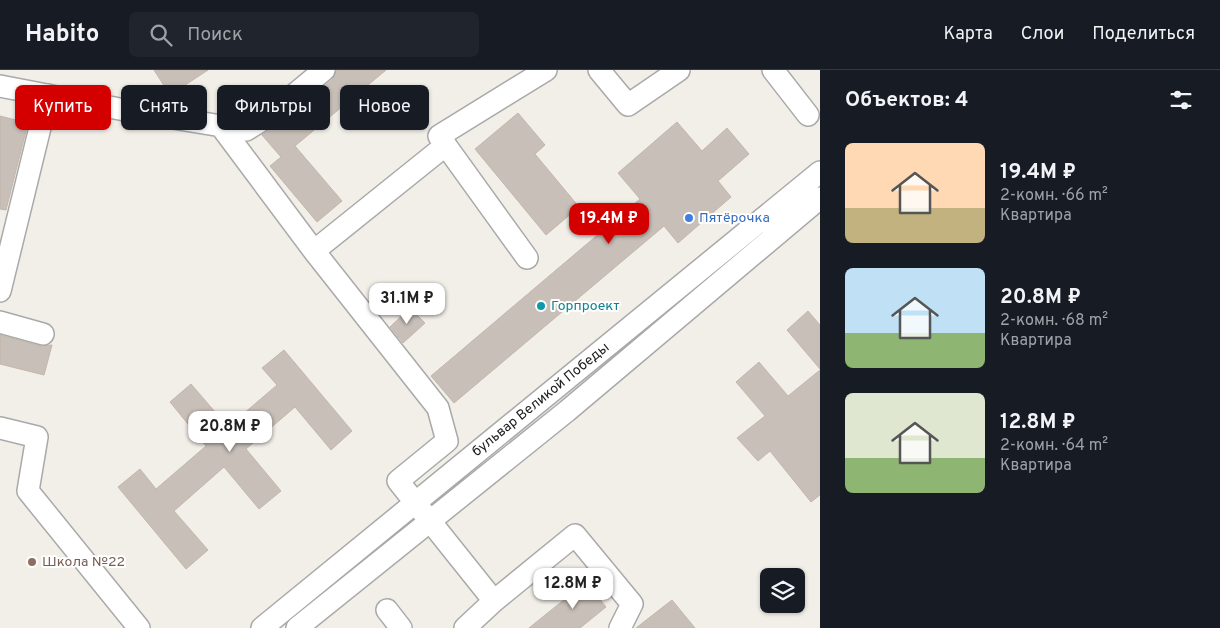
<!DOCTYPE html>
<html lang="ru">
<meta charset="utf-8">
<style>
:root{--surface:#171b24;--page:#20242c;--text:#f1f3f6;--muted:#9ea1a6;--line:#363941;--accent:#d40000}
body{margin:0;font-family:Overpass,sans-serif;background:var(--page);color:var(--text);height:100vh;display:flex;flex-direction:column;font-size:19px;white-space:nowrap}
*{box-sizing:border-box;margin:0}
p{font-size:16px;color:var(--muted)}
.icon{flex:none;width:28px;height:28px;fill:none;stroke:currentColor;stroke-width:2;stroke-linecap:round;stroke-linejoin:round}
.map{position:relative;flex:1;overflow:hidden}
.sheet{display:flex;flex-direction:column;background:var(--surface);width:400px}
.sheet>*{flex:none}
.guide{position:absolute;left:15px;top:15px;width:475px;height:45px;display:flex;gap:10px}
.tools{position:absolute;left:760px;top:498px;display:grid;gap:10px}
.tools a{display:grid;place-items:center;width:45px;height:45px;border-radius:8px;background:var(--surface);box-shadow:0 1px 4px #0004;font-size:25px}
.price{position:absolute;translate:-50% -42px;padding:0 11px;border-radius:10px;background:#fff;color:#222;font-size:16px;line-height:32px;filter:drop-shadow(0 1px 2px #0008)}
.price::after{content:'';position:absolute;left:50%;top:30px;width:15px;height:11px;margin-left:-8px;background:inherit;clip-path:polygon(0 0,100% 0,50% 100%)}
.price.current{background:var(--accent);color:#fff}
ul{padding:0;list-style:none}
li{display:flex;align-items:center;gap:15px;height:125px;padding:0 25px}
li span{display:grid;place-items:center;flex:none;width:140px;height:100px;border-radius:8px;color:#555}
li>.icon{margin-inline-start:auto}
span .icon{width:60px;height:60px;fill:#fffc;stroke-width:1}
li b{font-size:21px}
h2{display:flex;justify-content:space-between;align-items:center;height:60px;padding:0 25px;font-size:21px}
.pill{padding:0 18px;border-radius:8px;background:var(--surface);box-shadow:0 1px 4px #0004;font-size:18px;line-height:45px}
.pill.current{background:var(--accent);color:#fff}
header{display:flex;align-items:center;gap:30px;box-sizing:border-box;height:70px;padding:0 25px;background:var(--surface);border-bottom:1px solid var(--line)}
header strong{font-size:24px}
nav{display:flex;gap:28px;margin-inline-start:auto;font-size:18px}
.search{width:350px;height:45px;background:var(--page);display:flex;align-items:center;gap:12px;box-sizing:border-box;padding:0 18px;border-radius:8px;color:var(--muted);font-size:19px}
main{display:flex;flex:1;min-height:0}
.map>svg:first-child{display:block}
</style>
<header>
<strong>Habito</strong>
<div class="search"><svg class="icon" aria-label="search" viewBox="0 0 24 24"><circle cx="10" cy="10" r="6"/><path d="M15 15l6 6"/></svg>Поиск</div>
<nav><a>Карта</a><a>Слои</a><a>Поделиться</a></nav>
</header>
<main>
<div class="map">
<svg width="820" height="558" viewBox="0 0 820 558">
<rect width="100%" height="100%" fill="#f2efe9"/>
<path fill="#c7bfb8" stroke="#c4b6ab" d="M 154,0 L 208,0 L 170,25 Z
M 336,0 L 386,0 L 295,76 L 342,131 L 317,152 L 270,96 L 281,87 L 262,65 L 275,57 L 332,10 L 335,5 Z
M 518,43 L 545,75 L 535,84 L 579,137 L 546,165 L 475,79 Z
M 0,46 L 28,53 L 6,140 L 0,139 Z
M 677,52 L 702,81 L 727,58 L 749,84 L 718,111 L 731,127 L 678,173 L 664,156 L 454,333 L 431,306 L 640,129 L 618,103 Z
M 410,238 L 425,253 L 403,273 L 390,257 Z
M 808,241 L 820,255 L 820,299 L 787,260 Z
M 0,265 L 40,276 L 52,275 L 44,305 L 0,294 Z
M 284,280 L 352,361 L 331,380 L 295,337 L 246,379 L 281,421 L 259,439 L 224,397 L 174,441 L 208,480 L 186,499 L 118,417 L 140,399 L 156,419 L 206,376 L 170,332 L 191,314 L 228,357 L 277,315 L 262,298 Z
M 759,292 L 788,326 L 820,300 L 820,425 L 811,432 L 770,381 L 758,391 L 737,368 L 765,346 L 736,312 Z
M 586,512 L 606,537 L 580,558 L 529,558 Z
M 672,530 L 695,558 L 636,558 Z"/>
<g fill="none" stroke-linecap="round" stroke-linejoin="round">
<defs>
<path id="minor" d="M 599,0 L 628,35 L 679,0
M 773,0 L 808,45
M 0,16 L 130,41 L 246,60 L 267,47 L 324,0
M 220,55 L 314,181 L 446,75
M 314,181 L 438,338 L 447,371 L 398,411 L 494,531 L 465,558
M 527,188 L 439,66 L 546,0
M 0,221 L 48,25
M 0,252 L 43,264
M 0,358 L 37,367 L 28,421 L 139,558
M 494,531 L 575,465 L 632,534 L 620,558
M 387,540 L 401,558
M 262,558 L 820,102
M 297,558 L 567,341 L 820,128"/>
</defs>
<use href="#minor" stroke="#a9a9a9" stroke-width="24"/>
<use href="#minor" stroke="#fff" stroke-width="21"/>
</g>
<circle fill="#3f7fe0" stroke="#fff" stroke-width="2" cx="689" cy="148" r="5"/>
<circle fill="#0f9aa8" stroke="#fff" stroke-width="2" cx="541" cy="236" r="5"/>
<circle fill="#8d6e63" stroke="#fff" stroke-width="2" cx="32" cy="492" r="5"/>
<g text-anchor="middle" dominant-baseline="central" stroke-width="4" stroke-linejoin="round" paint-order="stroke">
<g font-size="14" fill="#366cbe" stroke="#fff" text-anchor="start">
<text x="699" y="148">Пятёрочка</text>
</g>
<g font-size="14" fill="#0d838f" stroke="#fff" text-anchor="start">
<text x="551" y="236">Горпроект</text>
</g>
<g font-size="14" fill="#222" stroke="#fff">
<text transform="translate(541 330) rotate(-39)">бульвар Великой Победы</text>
</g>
<g font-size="14" fill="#785e54" stroke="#fff" text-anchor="start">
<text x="42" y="492">Школа №22</text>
</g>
</g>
</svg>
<div class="tools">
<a><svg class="icon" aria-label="layers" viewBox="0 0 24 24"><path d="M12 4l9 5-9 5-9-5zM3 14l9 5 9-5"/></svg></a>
</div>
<b class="price current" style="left:609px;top:175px">19.4M ₽</b>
<b class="price" style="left:407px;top:255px">31.1M ₽</b>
<b class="price" style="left:230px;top:383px">20.8M ₽</b>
<b class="price" style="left:573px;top:540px">12.8M ₽</b>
<div class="guide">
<a class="pill current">Купить</a>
<a class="pill">Снять</a>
<a class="pill">Фильтры</a>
<a class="pill">Новое</a>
</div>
</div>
<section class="sheet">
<h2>Объектов: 4<svg class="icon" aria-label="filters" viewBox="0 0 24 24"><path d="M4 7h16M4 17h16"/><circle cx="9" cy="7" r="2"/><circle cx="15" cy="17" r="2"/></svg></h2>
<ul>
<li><span style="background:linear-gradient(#ffd9b3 65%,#c2b280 0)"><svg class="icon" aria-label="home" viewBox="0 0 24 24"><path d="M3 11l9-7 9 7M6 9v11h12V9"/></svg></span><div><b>19.4M ₽</b><p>2-комн. · 66 m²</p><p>Квартира</p></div></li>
<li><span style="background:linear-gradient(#bfe0f5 65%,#8fb573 0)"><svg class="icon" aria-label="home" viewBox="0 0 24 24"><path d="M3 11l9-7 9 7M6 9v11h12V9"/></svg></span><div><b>20.8M ₽</b><p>2-комн. · 68 m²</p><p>Квартира</p></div></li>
<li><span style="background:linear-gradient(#dfe7d0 65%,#8fb573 0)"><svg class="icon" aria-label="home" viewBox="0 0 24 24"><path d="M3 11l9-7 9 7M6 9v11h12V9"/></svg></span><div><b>12.8M ₽</b><p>2-комн. · 64 m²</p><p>Квартира</p></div></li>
</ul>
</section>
</main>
